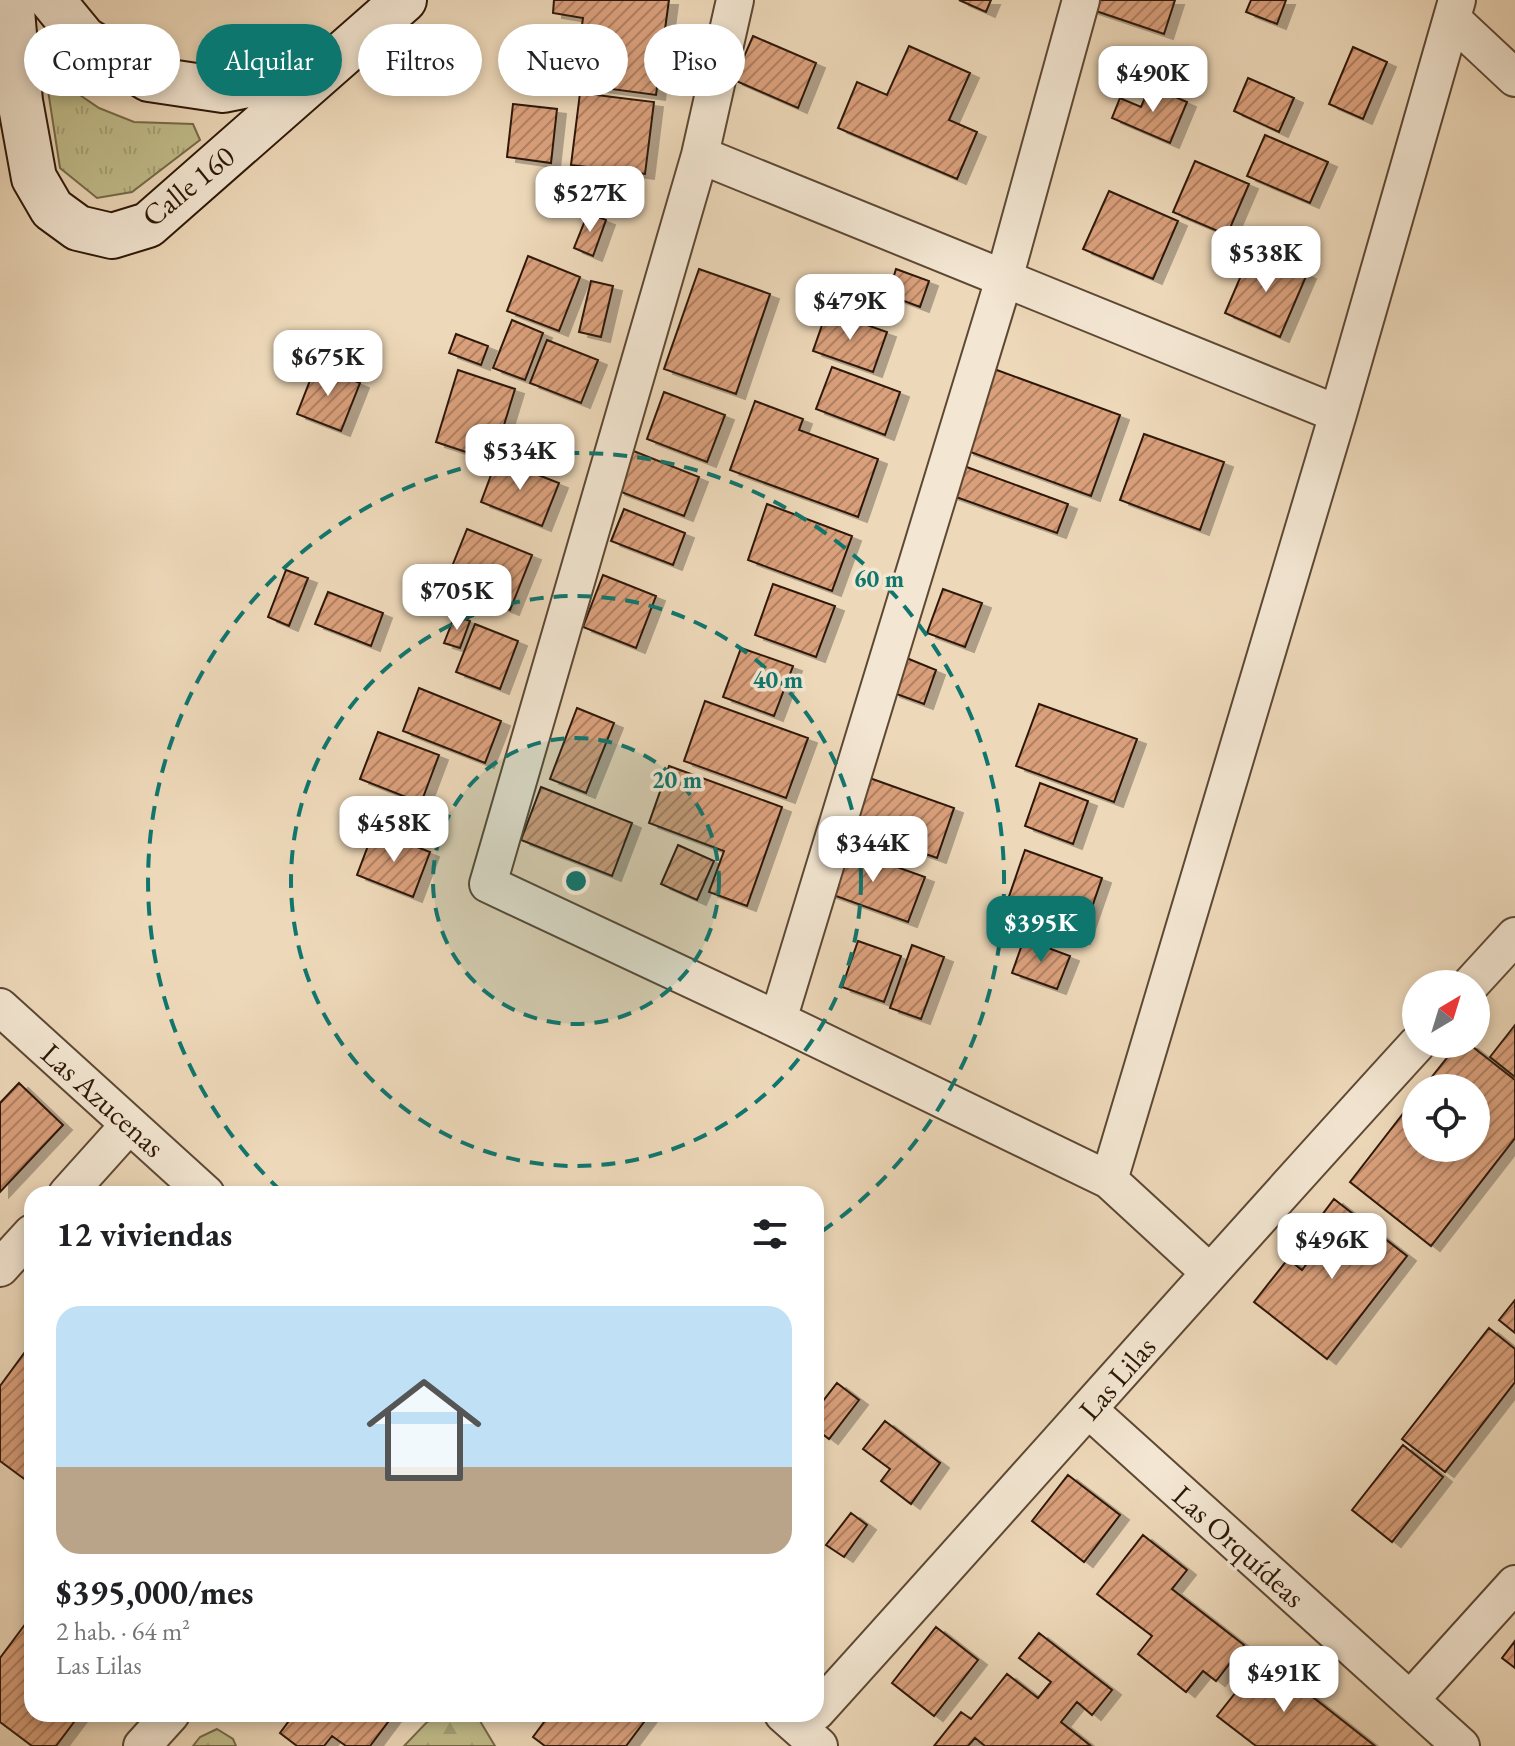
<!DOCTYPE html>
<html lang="es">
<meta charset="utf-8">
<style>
:root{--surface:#fff;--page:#f2f2f2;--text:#202124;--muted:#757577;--line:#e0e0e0;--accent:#0f766e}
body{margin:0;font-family:"EB Garamond",serif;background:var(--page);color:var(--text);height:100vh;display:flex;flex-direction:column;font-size:30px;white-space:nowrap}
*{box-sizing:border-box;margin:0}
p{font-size:26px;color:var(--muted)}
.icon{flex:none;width:44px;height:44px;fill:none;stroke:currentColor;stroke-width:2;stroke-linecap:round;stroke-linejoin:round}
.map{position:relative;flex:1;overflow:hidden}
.drawer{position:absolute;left:24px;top:1186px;width:800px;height:536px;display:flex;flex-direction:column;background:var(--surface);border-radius:24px;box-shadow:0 4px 12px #0003}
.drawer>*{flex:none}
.banner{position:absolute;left:24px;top:24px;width:800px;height:72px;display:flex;gap:16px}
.needle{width:52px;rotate:38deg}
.buttons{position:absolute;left:1402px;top:970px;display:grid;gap:16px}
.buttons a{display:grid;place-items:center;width:88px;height:88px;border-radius:50%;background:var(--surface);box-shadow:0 4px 12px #0003;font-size:40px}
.price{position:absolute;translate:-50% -68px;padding:0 18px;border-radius:16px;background:#fff;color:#222;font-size:26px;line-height:52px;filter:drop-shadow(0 2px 4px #0008)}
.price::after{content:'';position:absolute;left:50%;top:48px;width:24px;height:18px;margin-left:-12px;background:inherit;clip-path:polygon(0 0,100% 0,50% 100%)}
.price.active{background:var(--accent);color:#fff}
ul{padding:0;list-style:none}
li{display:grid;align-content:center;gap:16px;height:424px;padding:0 32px}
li+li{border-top:2px solid var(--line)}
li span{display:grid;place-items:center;height:248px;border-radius:24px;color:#555}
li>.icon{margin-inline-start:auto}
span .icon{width:144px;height:144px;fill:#fffc;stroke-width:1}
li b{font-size:34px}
h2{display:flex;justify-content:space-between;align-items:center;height:96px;padding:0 32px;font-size:34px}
.tag{padding:0 28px;border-radius:36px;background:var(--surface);box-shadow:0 4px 12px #0003;font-size:28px;line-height:72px}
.tag.active{background:var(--accent);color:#fff}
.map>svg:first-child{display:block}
</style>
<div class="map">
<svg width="1515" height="1746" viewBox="0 0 1515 1746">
<defs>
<pattern id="grass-tufts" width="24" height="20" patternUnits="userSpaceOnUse" patternTransform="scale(2)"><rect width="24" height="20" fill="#c0bc8a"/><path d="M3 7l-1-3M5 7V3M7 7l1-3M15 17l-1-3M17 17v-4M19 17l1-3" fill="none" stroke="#a5a176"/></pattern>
<pattern id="forest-firs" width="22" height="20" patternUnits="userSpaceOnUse" patternTransform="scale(2)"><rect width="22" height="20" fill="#c0bc8a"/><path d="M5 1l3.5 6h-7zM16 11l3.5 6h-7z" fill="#a5a176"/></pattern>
<pattern id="building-hatch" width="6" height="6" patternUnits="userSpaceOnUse" patternTransform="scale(2)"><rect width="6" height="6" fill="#daa07b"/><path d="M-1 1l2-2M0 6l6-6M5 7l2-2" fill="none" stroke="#b18163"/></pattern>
<filter id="shadow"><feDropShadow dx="9" dy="5" stdDeviation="0" flood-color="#0004"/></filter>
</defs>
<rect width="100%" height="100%" fill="#edd8b9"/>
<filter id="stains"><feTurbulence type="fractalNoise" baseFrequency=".0025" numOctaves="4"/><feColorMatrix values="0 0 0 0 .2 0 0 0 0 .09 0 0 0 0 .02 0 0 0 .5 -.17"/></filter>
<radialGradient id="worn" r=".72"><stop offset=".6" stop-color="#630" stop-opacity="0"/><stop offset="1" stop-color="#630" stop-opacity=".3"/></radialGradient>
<path fill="url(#grass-tufts)" stroke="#766a49" stroke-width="2" d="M 52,76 L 99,108 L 134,122 L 193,124 L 200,140 L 132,192 L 97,198 L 60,168 L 47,84 Z"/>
<path fill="url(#forest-firs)" stroke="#766a49" stroke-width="2" d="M 444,1714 L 477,1716 L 495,1746 L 404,1746 L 427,1722 Z
M 217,1729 L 233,1739 L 236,1746 L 193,1746 L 200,1737 Z"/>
<path fill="url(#building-hatch)" stroke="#2d1808" stroke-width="2" filter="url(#shadow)" d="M 554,0 L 669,0 L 656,95 L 574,84 L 583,18 L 553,13 Z
M 959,0 L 991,0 L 986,12 Z
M 1093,0 L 1175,0 L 1164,34 L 1090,9 Z
M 1251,0 L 1286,0 L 1277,24 L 1246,12 Z
M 753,36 L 816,63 L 798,108 L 734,80 Z
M 909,46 L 970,73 L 949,120 L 977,132 L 957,179 L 838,128 L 857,82 L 887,95 Z
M 1353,47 L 1387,62 L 1363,119 L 1329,104 Z
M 1248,78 L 1294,98 L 1279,132 L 1234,111 Z
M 1150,86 L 1187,102 L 1170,143 L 1112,118 L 1120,98 L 1141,107 Z
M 580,93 L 654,102 L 645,174 L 571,165 Z
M 513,104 L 557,109 L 551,163 L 507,157 Z
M 1265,135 L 1328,162 L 1310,203 L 1247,176 Z
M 1195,161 L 1249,184 L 1227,235 L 1173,212 Z
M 1109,191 L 1178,221 L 1153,279 L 1083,249 Z
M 588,213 L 606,220 L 593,256 L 574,248 Z
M 1252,250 L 1307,274 L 1280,337 L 1225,313 Z
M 528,256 L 580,277 L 559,331 L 507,311 Z
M 699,269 L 770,294 L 736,394 L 664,369 Z
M 896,269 L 929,281 L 920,307 L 888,295 Z
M 591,281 L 613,286 L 601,337 L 579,332 Z
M 827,311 L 887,332 L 873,372 L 813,351 Z
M 512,320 L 543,333 L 525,380 L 493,368 Z
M 456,334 L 488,346 L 481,365 L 449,353 Z
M 547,340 L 598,360 L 581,403 L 530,383 Z
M 316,365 L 360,383 L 341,431 L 297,414 Z
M 832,367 L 900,392 L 885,435 L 816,409 Z
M 994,369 L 1120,415 L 1091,496 L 965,450 Z
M 458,370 L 515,389 L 493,461 L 436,442 Z
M 664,392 L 725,415 L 707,462 L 647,439 Z
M 755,401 L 803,419 L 799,430 L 878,459 L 858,517 L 730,470 Z
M 1144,434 L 1224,462 L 1200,530 L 1120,500 Z
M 631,450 L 699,477 L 684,516 L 616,490 Z
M 497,459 L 559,483 L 542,526 L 481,502 Z
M 953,462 L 1068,504 L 1057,533 L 942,492 Z
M 767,504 L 852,536 L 832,591 L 748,560 Z
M 624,509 L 685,533 L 673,565 L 611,541 Z
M 467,529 L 532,555 L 510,610 L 445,584 Z
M 286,570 L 308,578 L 289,626 L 268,617 Z
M 603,575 L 656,596 L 636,648 L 583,627 Z
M 773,584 L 835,606 L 816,657 L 755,635 Z
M 943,589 L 982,603 L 965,647 L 927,633 Z
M 328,592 L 383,613 L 371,646 L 315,624 Z
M 455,615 L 470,621 L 460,648 L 444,643 Z
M 475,624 L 518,641 L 500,689 L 456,672 Z
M 741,648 L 793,666 L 774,716 L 723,697 Z
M 904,657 L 936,670 L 924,704 L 891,692 Z
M 419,688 L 501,721 L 485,763 L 403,731 Z
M 705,701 L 808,738 L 786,798 L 684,761 Z
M 1039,704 L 1137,739 L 1114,802 L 1016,766 Z
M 577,708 L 614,723 L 586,793 L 550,779 Z
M 378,732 L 439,755 L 421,803 L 360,779 Z
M 669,766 L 782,807 L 747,906 L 709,892 L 724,851 L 649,823 Z
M 864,776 L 954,808 L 937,858 L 846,826 Z
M 1040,783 L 1088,801 L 1073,844 L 1025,826 Z
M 541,787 L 632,823 L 612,876 L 521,840 Z
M 374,830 L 430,852 L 413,897 L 357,875 Z
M 678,845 L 714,861 L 697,900 L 661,884 Z
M 838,846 L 925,877 L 908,922 L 822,891 Z
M 1025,850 L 1102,878 L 1081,939 L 1004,911 Z
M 1024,939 L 1070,956 L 1057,989 L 1012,973 Z
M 858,941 L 901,956 L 884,1002 L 842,987 Z
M 912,945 L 944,957 L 921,1019 L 890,1008 Z
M 1515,1025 L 1515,1077 L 1490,1057 Z
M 1458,1044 L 1469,1044 L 1515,1080 L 1515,1138 L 1431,1246 L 1350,1182 L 1416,1097 L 1416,1148 L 1476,1148 L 1476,1088 L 1423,1088 Z
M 19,1083 L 63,1125 L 0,1192 L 0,1103 Z
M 1334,1199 L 1407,1256 L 1327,1359 L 1254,1302 L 1288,1259 L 1302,1270 L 1324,1241 L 1310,1231 Z
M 1515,1300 L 1515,1333 L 1499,1320 Z
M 1489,1328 L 1515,1349 L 1515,1382 L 1445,1472 L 1402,1439 Z
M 25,1352 L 32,1358 L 32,1475 L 27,1481 L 0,1461 L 0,1386 Z
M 837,1383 L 859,1400 L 829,1439 L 816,1429 L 816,1410 Z
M 885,1421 L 940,1463 L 911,1504 L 881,1481 L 890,1469 L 863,1449 Z
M 1403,1445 L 1443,1477 L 1392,1542 L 1352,1510 Z
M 1068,1475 L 1120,1515 L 1084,1562 L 1032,1521 Z
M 851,1513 L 867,1525 L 844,1557 L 826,1545 Z
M 1143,1535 L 1187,1570 L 1172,1589 L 1244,1645 L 1216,1681 L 1203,1671 L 1186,1692 L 1138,1654 L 1152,1636 L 1097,1594 Z
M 32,1615 L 32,1714 L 80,1714 L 56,1746 L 32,1746 L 0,1722 L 0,1658 Z
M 936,1627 L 978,1660 L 934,1716 L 892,1683 Z
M 1039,1633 L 1112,1690 L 1092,1715 L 1077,1702 L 1061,1722 L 1091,1746 L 985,1746 L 975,1738 L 968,1746 L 934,1746 L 961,1712 L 971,1719 L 1007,1674 L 1038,1698 L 1051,1682 L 1019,1658 Z
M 1515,1641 L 1515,1668 L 1502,1658 Z
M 1263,1658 L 1375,1746 L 1256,1746 L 1217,1716 Z
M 294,1714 L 394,1714 L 370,1746 L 346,1746 L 332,1736 L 324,1746 L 297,1746 L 280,1733 Z
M 550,1714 L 650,1714 L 626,1746 L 545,1746 L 533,1737 Z"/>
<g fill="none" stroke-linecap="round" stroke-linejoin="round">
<defs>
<path id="street" d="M 735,0 L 700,155 L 488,884 L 778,1020 L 1109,1180
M 1452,19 L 1515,78
M 700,155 L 1338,414
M 1471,984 L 1515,936
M 0,1007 L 206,1194
M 778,1020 L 1004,279 L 1081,0
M 67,1194 L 129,1125
M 0,1268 L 32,1233
M 1209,1272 L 1109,1180 L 1338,414 L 1457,0
M 1089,1410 L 1461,1746
M 1410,1700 L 1515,1584
M 816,1712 C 1017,1490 1215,1265 1417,1044
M 783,1714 L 819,1746
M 142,1746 L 171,1714"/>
<path id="secondary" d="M 11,0 L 20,101 L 34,178 L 52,209 L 78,228 L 112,236 L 148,225 L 404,0
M 52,0 L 84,39 L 149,79 L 223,90 L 325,69"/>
</defs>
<use href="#street" stroke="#5d4834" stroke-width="40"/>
<use href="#secondary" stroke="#2d1808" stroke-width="48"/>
<use href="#street" stroke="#f3e6d2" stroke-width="36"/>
<use href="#secondary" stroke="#f3e6d2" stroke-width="44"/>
</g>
<circle cx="576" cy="881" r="143" fill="#0f766e" fill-opacity=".12"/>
<g fill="none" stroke="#0f766e" stroke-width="4" stroke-dasharray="14 10">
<circle cx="576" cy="881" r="143"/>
<circle cx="576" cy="881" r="285"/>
<path d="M281 1191A428 428 0 1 1 818 1234"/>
</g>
<g text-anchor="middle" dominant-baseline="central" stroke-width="7" stroke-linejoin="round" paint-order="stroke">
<g font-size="30" fill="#2d1808" stroke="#f3e6d2">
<text transform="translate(188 186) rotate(-39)">Calle 160</text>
<text transform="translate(103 1100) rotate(42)">Las Azucenas</text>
<text transform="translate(1117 1378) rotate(-49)">Las Lilas</text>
<text transform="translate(1239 1546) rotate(42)">Las Orquídeas</text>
</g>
</g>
<circle cx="576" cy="881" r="12" fill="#0f766e" stroke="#f3e6d2" stroke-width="4"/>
<g font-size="24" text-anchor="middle" font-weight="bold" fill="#0f766e" stroke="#f3e6d2" stroke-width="7" stroke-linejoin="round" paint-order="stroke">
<text x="879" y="587">60 m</text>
<text x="778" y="688">40 m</text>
<text x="677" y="788">20 m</text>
</g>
<rect width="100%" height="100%" filter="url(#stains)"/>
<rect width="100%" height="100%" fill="url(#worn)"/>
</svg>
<div class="buttons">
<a><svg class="needle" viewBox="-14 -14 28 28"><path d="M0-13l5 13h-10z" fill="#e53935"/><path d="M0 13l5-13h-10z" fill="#757577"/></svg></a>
<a><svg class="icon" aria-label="locate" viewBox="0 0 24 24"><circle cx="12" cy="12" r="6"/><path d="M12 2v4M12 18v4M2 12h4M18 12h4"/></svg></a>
</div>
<b class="price" style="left:1153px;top:114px">$490K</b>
<b class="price" style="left:590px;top:234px">$527K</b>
<b class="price" style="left:1266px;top:294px">$538K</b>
<b class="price" style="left:850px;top:342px">$479K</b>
<b class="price" style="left:328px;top:398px">$675K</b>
<b class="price" style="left:520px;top:492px">$534K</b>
<b class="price" style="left:457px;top:632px">$705K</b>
<b class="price" style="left:394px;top:864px">$458K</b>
<b class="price" style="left:873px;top:884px">$344K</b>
<b class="price active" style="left:1041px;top:964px">$395K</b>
<b class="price" style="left:1332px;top:1281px">$496K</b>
<b class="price" style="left:1284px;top:1714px">$491K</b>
<div class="banner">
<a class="tag">Comprar</a>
<a class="tag active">Alquilar</a>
<a class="tag">Filtros</a>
<a class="tag">Nuevo</a>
<a class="tag">Piso</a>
</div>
<section class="drawer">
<h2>12 viviendas<svg class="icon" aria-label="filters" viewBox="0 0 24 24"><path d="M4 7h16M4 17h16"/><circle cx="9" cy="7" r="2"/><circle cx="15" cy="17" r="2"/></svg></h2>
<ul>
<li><span style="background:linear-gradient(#bfe0f5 65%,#b9a48a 0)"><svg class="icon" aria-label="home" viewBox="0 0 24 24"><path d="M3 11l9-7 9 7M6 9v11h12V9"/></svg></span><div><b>$395,000/mes</b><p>2 hab. · 64 m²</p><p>Las Lilas</p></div></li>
</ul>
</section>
</div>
